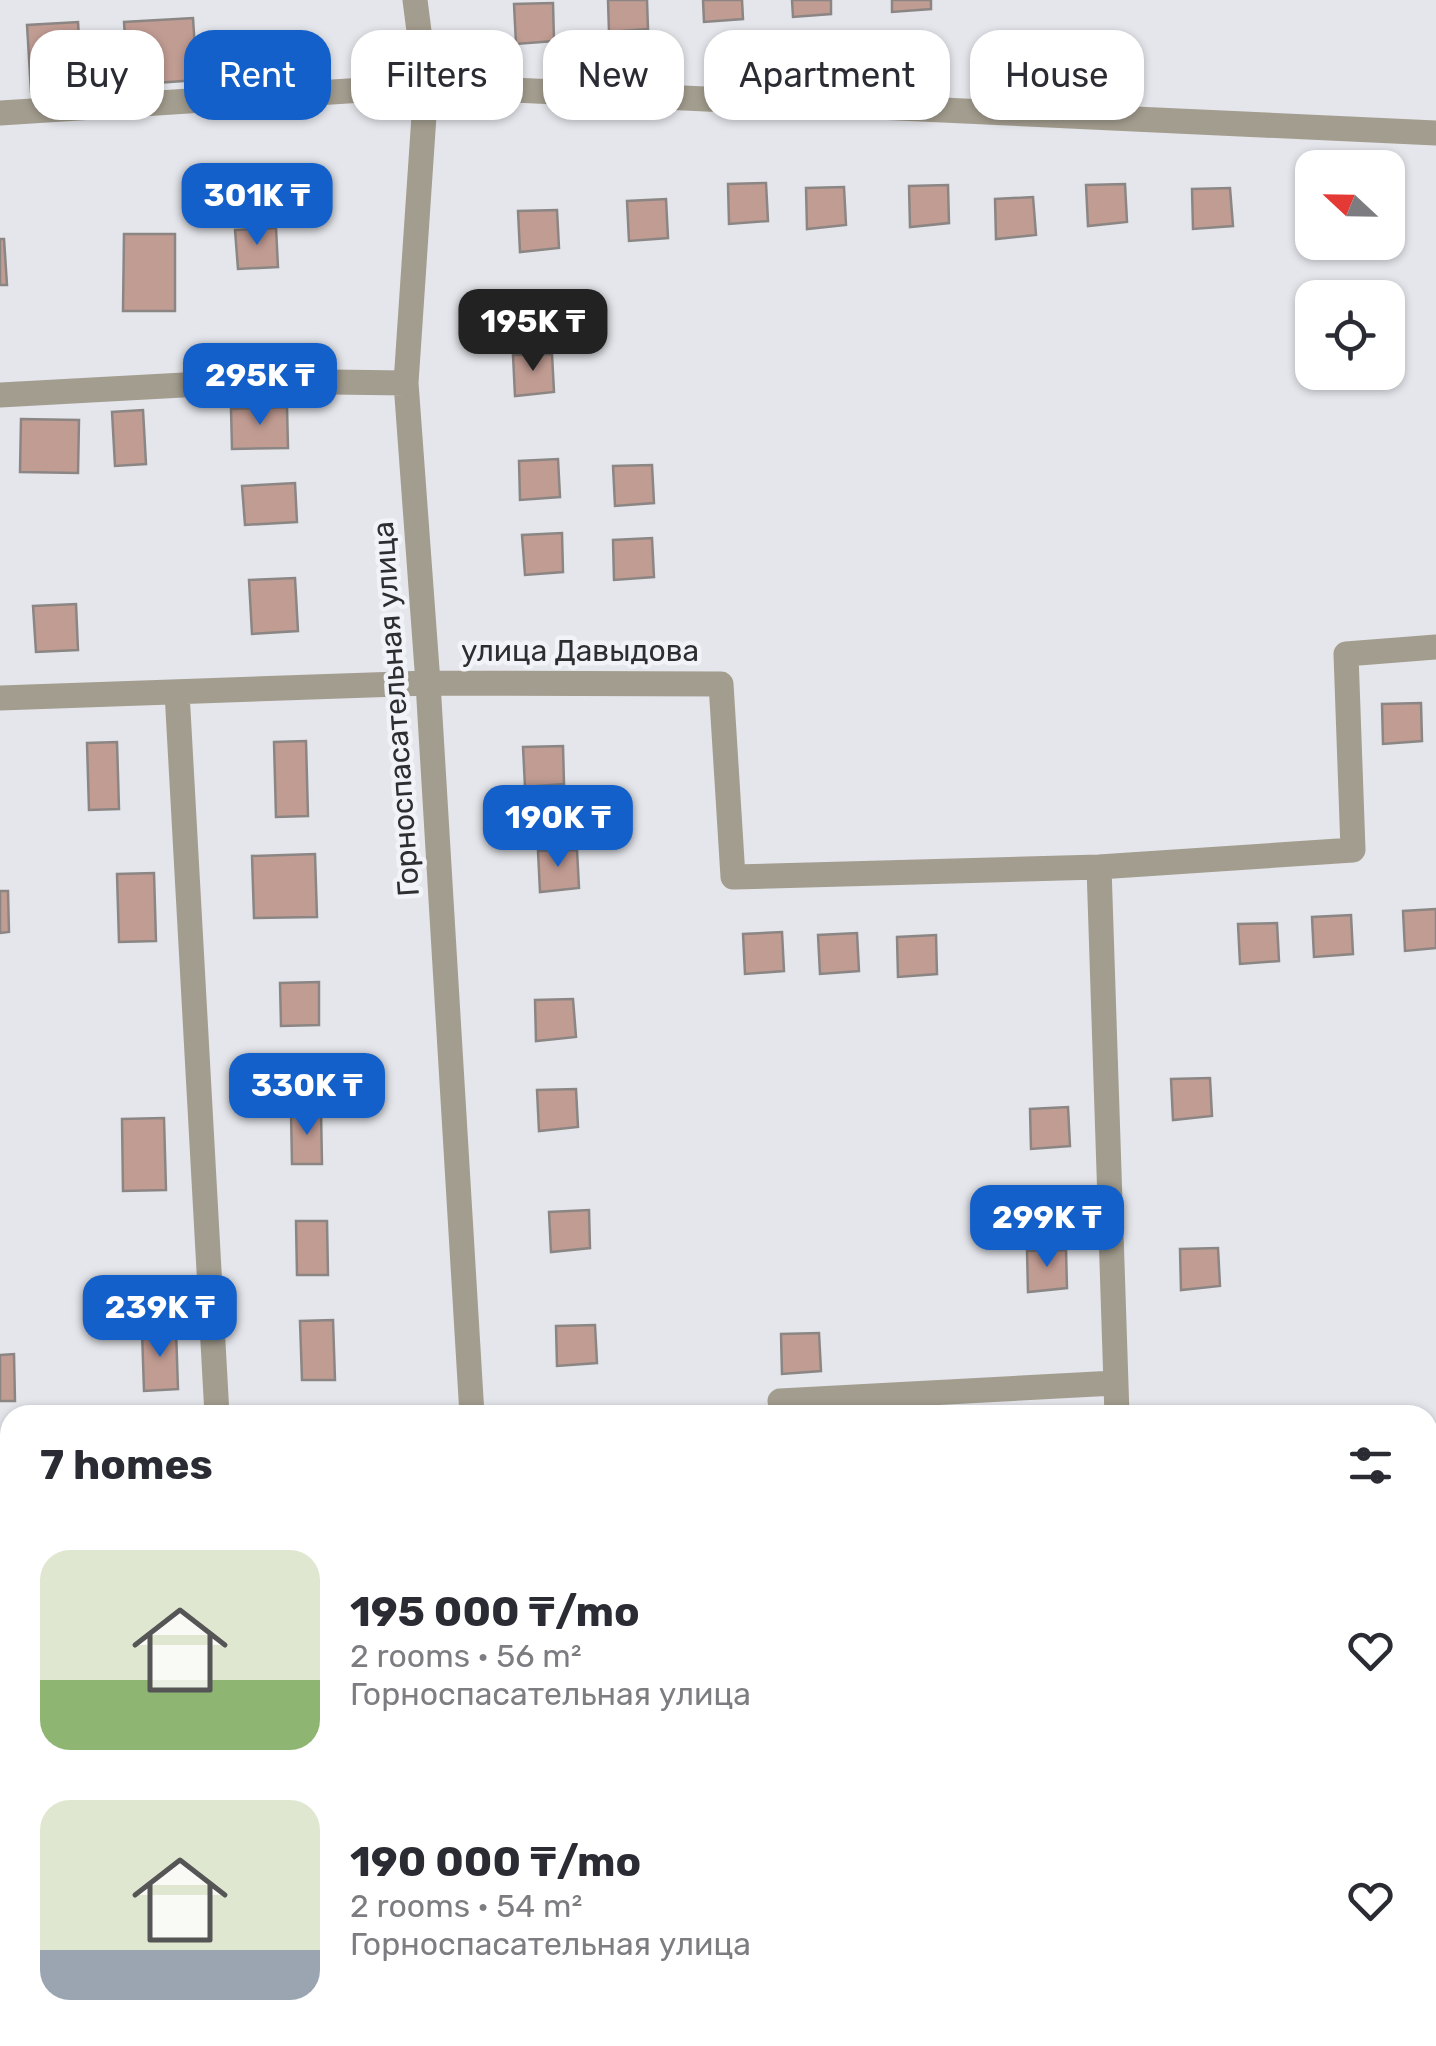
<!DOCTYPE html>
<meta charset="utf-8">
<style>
:root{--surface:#fff;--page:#f2f2f3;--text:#2b2b33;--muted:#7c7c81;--accent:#1460cb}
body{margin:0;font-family:Rubik,sans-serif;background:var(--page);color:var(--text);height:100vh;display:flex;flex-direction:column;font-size:38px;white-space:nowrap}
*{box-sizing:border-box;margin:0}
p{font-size:32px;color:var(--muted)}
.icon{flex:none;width:55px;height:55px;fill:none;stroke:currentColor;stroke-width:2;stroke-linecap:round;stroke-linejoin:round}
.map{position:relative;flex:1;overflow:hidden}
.panel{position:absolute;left:0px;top:1405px;width:1438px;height:642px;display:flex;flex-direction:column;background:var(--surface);border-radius:30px 30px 0 0;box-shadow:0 2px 8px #0004}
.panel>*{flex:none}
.hud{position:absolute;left:30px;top:30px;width:1378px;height:90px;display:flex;gap:20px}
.needle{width:65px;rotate:292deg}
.buttons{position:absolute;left:1295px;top:150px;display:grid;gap:20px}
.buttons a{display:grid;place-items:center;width:110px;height:110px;border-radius:20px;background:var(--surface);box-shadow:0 2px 8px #0004;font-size:50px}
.price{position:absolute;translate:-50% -85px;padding:0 22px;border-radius:20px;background:var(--accent);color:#fff;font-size:32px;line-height:65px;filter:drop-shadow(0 2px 5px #0008)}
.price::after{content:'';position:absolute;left:50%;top:60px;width:30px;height:22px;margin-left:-15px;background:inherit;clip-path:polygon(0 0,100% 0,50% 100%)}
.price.current{background:#222;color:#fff}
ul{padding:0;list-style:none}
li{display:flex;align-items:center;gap:30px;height:250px;padding:0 40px}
li span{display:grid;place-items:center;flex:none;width:280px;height:200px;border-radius:30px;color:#555}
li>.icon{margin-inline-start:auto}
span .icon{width:120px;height:120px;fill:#fffc;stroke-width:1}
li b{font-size:42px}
h2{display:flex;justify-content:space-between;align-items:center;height:120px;padding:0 40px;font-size:42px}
.tag{padding:0 35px;border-radius:30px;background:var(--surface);box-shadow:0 2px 8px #0004;font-size:35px;line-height:90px}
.tag.current{background:var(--accent);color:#fff}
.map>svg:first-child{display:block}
</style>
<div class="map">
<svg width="1436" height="2046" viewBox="0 0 1436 2046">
<rect width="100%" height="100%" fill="#e4e6eb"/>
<path fill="#c19c93" stroke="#8b8684" stroke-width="2.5" d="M 608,0 L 647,0 L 648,29 L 609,32 Z
M 703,0 L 742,0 L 743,19 L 704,22 Z
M 792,0 L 831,0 L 831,14 L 793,17 Z
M 892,0 L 931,0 L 931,9 L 892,12 Z
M 553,3 L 554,41 L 516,44 L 514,4 Z
M 193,18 L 197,80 L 128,85 L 124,22 Z
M 78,22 L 82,87 L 31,91 L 27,25 Z
M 1388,171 L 1399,171 L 1401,209 L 1388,210 Z
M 766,183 L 768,221 L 729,224 L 728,184 Z
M 1125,184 L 1127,222 L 1088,226 L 1086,185 Z
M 948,185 L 949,223 L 910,227 L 909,186 Z
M 844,187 L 846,225 L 807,229 L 806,188 Z
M 1230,188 L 1233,226 L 1193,229 L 1192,189 Z
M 1033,197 L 1036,235 L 996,239 L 995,199 Z
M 666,199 L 668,238 L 629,241 L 627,201 Z
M 557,210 L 559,248 L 520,252 L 518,211 Z
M 276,228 L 278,267 L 238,269 L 235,230 Z
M 124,234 L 175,234 L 175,311 L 123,311 Z
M 0,239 L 4,239 L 7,285 L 0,285 Z
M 552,354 L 554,392 L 515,396 L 513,355 Z
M 287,407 L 288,448 L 232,449 L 231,409 Z
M 143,410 L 146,464 L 115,466 L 112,412 Z
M 21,419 L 79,420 L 78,473 L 20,472 Z
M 558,459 L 560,497 L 520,500 L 519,461 Z
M 652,465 L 654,503 L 615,506 L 613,466 Z
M 295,483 L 297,522 L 245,525 L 242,486 Z
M 562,533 L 563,572 L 525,575 L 522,535 Z
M 652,538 L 654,577 L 614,580 L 613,540 Z
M 295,578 L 298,631 L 252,634 L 249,580 Z
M 76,604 L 78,650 L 36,652 L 33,606 Z
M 1421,703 L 1422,741 L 1383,744 L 1382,704 Z
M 306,741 L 308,816 L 276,817 L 274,742 Z
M 117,742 L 119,809 L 89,810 L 87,743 Z
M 563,746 L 564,784 L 525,787 L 523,747 Z
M 577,850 L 579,888 L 540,892 L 538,851 Z
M 315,854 L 317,917 L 254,918 L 252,856 Z
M 154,873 L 156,941 L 119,942 L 117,874 Z
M 0,891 L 8,891 L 9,932 L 0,933 Z
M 1436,909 L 1436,948 L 1405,951 L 1403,911 Z
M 1351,915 L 1353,954 L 1314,957 L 1312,917 Z
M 1277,923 L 1279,961 L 1240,964 L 1238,924 Z
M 782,932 L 784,971 L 745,974 L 743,934 Z
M 857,933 L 859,971 L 820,974 L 818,935 Z
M 936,935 L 937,974 L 898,977 L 897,937 Z
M 319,982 L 319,1025 L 281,1026 L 280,983 Z
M 573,999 L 576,1037 L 536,1041 L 535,1000 Z
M 1210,1078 L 1212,1116 L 1173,1120 L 1171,1079 Z
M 576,1089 L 578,1127 L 539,1131 L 537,1090 Z
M 1068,1107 L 1070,1146 L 1031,1149 L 1030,1109 Z
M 321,1111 L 322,1164 L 292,1164 L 291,1112 Z
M 164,1118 L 166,1190 L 123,1191 L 122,1119 Z
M 589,1210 L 590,1248 L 551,1252 L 549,1212 Z
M 296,1221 L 327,1221 L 328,1275 L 297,1275 Z
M 1218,1248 L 1220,1286 L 1181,1290 L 1180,1249 Z
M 1066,1250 L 1067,1288 L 1028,1292 L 1027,1251 Z
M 333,1320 L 335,1380 L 302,1380 L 300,1321 Z
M 595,1325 L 597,1363 L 557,1366 L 556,1326 Z
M 176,1330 L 178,1389 L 144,1391 L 142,1331 Z
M 819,1333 L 821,1371 L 782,1374 L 781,1334 Z
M 14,1354 L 15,1401 L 0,1401 L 0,1355 Z
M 0,1462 L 10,1462 L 10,1515 L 0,1515 Z
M 0,1580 L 10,1580 L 10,1632 L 0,1632 Z
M 10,1748 L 10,1808 L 0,1809 L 0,1749 Z"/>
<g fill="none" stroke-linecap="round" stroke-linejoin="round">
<path stroke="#a39d8f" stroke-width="25" d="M 415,0 L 426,86 L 406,383 L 428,683 L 472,1415
M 0,113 L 426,86 L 1436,133
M 0,395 L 257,381 L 406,383
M 177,692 L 217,1415
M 0,698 L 428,683 L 721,684 L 733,877 L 1099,867 L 1353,850 L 1346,654 L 1436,647
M 1099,867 L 1117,1415
M 780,1401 L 1115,1383
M 1428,1574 L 1436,1574
M 0,1653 L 10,1652
M 503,2038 L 503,2046"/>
</g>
<g text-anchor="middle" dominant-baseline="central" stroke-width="9" stroke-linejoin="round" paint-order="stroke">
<g font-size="30" fill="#2d2e30" stroke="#f1f3f8">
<text x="580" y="651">улица Давыдова</text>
<text transform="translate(396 709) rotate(-94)">Горноспасательная улица</text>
</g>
</g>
</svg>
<div class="buttons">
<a><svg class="needle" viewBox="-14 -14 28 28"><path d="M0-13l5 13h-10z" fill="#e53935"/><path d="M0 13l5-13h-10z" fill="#7c7c81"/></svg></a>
<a><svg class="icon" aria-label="locate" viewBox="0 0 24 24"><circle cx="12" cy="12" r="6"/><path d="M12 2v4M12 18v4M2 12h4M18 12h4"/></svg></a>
</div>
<b class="price" style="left:257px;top:248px">301K ₸</b>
<b class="price current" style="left:533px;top:374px">195K ₸</b>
<b class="price" style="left:260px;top:428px">295K ₸</b>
<b class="price" style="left:558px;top:870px">190K ₸</b>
<b class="price" style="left:307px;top:1138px">330K ₸</b>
<b class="price" style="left:1047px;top:1270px">299K ₸</b>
<b class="price" style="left:160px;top:1360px">239K ₸</b>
<div class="hud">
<a class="tag">Buy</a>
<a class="tag current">Rent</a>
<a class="tag">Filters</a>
<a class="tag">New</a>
<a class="tag">Apartment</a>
<a class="tag">House</a>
</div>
<section class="panel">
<h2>7 homes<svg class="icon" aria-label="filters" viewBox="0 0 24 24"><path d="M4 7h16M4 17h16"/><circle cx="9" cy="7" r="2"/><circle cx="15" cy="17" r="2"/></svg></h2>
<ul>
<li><span style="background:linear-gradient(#dfe7d0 65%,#8fb573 0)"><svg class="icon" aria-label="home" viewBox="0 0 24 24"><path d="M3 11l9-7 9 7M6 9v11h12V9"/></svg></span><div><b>195 000 ₸/mo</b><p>2 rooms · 56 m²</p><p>Горноспасательная улица</p></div><svg class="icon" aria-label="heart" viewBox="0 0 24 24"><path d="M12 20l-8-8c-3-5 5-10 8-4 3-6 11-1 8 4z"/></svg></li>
<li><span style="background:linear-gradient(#dfe7d0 75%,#9aa5b1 0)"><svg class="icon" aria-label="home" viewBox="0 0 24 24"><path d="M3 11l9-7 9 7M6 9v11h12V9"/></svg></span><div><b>190 000 ₸/mo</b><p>2 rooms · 54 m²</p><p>Горноспасательная улица</p></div><svg class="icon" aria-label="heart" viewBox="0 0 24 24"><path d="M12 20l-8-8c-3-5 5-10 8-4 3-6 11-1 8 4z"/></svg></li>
</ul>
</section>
</div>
